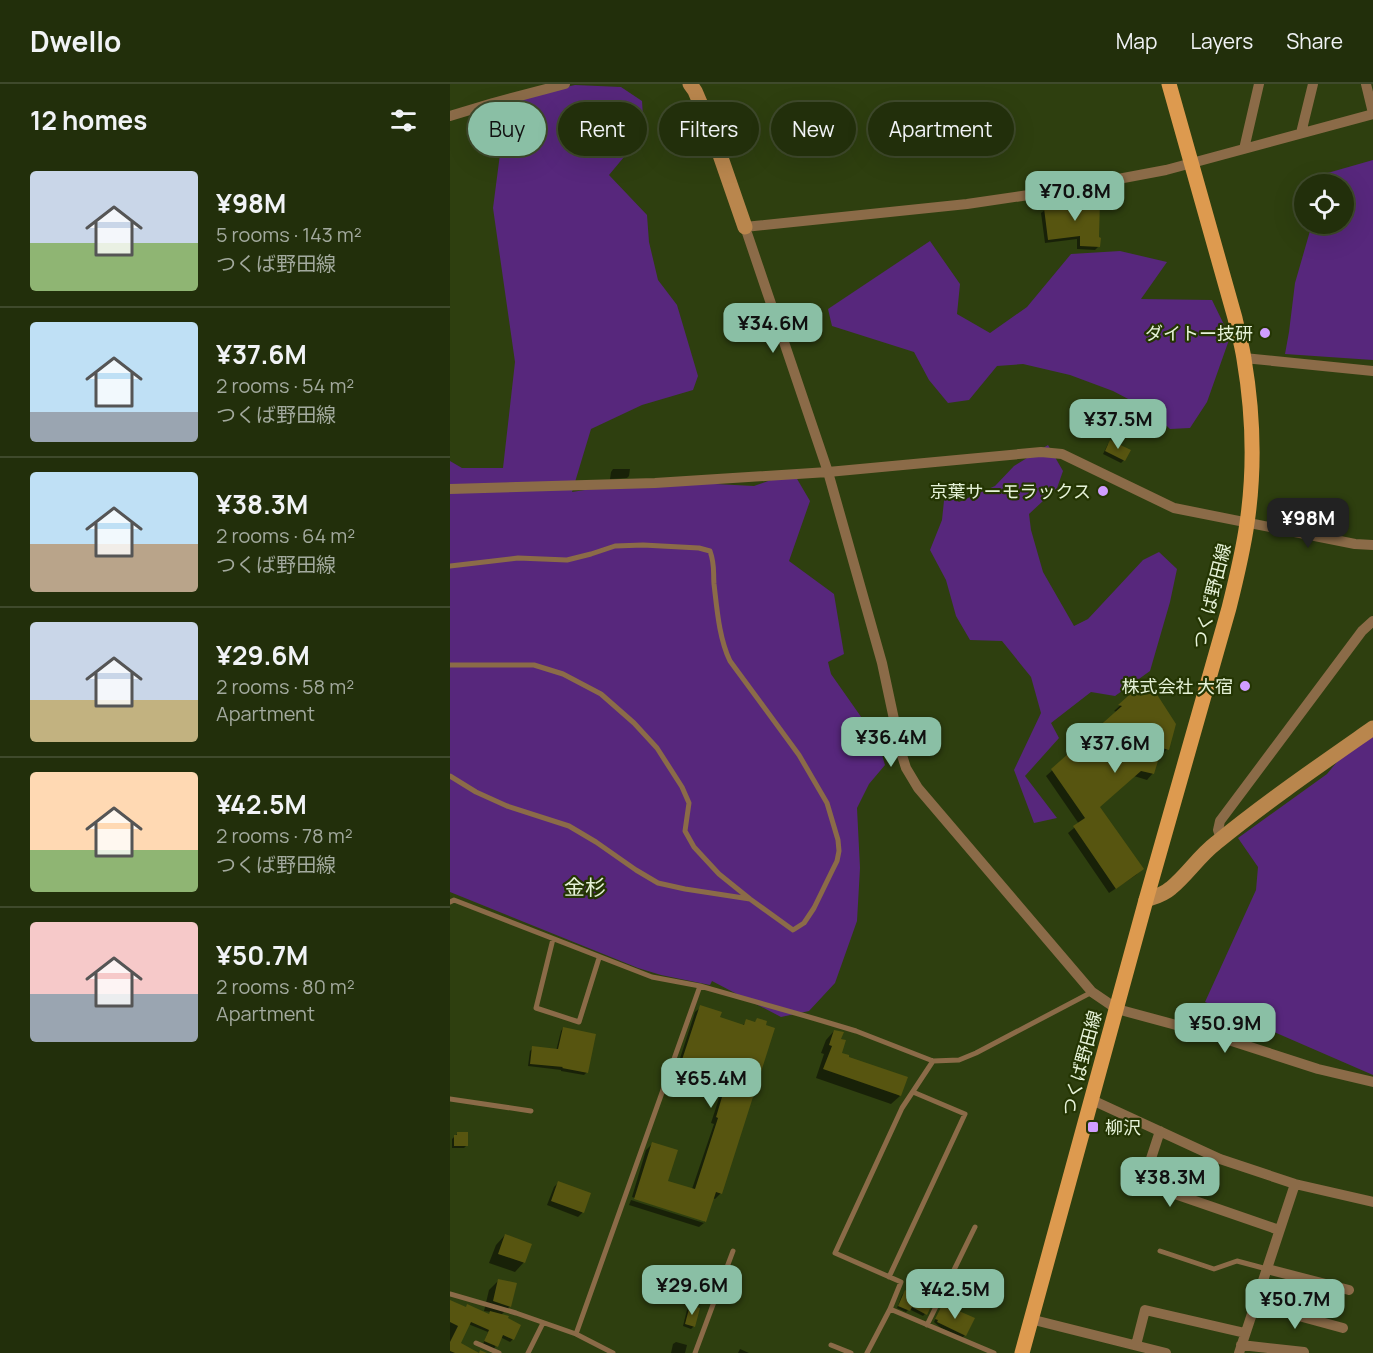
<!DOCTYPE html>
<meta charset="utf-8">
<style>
:root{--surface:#222f0b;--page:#2a3714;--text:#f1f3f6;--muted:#a2a99d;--line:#3f4a2c;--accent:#8abfa5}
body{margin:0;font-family:Manrope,"Noto Sans JP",sans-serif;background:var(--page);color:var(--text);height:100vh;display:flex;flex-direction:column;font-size:22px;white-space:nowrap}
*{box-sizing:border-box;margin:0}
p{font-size:20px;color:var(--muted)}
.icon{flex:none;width:33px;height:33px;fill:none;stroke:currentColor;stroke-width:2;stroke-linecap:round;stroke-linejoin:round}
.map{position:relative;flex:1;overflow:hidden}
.sheet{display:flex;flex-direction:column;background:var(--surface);width:450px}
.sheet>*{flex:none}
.guide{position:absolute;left:18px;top:18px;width:570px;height:54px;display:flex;gap:12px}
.fabs{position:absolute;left:844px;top:90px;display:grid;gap:12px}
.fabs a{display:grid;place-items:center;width:60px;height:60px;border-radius:50%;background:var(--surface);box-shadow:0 6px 24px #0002,0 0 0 2px var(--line);font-size:30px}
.price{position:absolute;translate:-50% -51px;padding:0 14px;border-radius:12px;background:var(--accent);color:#111;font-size:20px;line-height:39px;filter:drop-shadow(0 2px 3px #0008)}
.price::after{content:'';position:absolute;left:50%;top:36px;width:18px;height:14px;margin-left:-9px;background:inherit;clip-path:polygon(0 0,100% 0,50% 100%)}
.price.selected{background:#222;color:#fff}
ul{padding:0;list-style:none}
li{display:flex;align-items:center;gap:18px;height:150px;padding:0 30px}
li+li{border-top:2px solid var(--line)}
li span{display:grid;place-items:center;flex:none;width:168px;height:120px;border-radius:6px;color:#555}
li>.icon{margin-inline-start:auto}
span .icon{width:72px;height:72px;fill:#fffc;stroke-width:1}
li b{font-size:26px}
h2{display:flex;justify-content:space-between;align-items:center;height:72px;padding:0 30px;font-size:26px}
.pill{padding:0 21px;border-radius:27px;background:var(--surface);box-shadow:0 6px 24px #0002,0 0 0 2px var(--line);font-size:21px;line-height:54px}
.pill.selected{background:var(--accent);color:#111}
header{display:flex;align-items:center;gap:36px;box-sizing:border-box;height:84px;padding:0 30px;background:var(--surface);border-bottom:2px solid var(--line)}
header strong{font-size:28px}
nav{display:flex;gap:33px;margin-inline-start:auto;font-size:21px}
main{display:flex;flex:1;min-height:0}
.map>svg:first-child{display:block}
</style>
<header>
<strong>Dwello</strong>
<nav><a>Map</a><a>Layers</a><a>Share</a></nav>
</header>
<main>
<section class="sheet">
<h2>12 homes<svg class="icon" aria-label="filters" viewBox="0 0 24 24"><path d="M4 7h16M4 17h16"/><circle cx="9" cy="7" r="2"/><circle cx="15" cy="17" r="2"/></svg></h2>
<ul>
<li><span style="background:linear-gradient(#c9d6e8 60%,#8fb573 0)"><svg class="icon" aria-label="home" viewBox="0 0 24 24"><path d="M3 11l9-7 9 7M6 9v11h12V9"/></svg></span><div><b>¥98M</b><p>5 rooms · 143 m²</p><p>つくば野田線</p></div></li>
<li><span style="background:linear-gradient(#bfe0f5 75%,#9aa5b1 0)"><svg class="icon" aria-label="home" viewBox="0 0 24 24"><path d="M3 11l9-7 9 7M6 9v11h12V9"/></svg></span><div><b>¥37.6M</b><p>2 rooms · 54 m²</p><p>つくば野田線</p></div></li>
<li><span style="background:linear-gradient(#bfe0f5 60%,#b9a48a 0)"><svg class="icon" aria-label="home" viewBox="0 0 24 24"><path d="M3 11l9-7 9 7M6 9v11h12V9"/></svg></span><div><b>¥38.3M</b><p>2 rooms · 64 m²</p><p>つくば野田線</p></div></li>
<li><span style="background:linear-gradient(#c9d6e8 65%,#c2b280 0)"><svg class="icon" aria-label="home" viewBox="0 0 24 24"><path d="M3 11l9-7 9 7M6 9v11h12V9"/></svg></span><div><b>¥29.6M</b><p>2 rooms · 58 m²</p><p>Apartment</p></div></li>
<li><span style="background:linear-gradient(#ffd9b3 65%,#8fb573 0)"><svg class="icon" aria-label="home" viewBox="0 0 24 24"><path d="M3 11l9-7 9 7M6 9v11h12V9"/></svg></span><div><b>¥42.5M</b><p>2 rooms · 78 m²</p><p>つくば野田線</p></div></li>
<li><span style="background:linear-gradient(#f6c9c9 60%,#9aa5b1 0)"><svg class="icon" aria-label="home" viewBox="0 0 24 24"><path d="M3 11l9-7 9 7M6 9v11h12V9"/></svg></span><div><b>¥50.7M</b><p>2 rooms · 80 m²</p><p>Apartment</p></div></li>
</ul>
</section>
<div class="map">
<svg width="923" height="1269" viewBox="0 0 923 1269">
<rect width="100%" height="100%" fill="#2e3f0f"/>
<path fill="#57277c" d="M 125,1 L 171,3 L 192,17 L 194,49 L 159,91 L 197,131 L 199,158 L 208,196 L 227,221 L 248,292 L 243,306 L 192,321 L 141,345 L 122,408 L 173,400 L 265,400 L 304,402 L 343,388 L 360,417 L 339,477 L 384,510 L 394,570 L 378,578 L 381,590 L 428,657 L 435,681 L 419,700 L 407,724 L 410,784 L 407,837 L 385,899 L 359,927 L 331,933 L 262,897 L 260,901 L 211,891 L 188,884 L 0,808 L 0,377 L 12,384 L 53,384 L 65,278 L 43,124 L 57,16 Z
M 923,76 L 923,276 L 835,270 L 839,248 L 845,199 L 862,140 L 894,140 L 894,100 L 872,100 L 874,90 Z
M 480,157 L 510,200 L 507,230 L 540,249 L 577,223 L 621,170 L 670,167 L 717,178 L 691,215 L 762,216 L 780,253 L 757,318 L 740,344 L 720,345 L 701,327 L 663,307 L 620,291 L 573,280 L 547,282 L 519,316 L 498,319 L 479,296 L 464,268 L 382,242 L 378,225 Z
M 598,361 L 613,387 L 607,404 L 579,430 L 581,446 L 593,488 L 624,542 L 638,535 L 693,476 L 709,468 L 727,485 L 720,518 L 700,587 L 665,612 L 641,608 L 601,639 L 609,654 L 575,692 L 607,734 L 584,739 L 564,686 L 591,629 L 581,593 L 552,557 L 520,556 L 506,532 L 496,496 L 480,466 L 492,436 L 495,407 L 509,418 L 545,402 L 564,382 Z
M 919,639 L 923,642 L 923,991 L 755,918 L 806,806 L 808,783 L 788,754 L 877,690 Z"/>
<path fill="#0007" d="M 632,116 L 649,162 L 645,166 L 627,165 L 627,155 L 595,159 L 591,129 L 595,126 L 628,120 Z
M 658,360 L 674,376 L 671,379 L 653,370 Z
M 163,385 L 180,385 L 179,392 L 177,394 L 160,395 L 161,388 Z
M 697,597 L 717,665 L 711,671 L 709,670 L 703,689 L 697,696 L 684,692 L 649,723 L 692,785 L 686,791 L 659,809 L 618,749 L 629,740 L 596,692 L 667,628 L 664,627 Z
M 251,923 L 268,934 L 292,942 L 297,937 L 304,939 L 307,936 L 271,1109 L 265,1115 L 262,1114 L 254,1139 L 254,1136 L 182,1113 L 196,1066 L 202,1060 L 216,1098 L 242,1105 L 264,1040 L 261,1039 L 271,1008 L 244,1000 L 242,1003 L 223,996 L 245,928 Z
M 113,944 L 137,988 L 134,991 L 111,987 L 111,986 L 78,982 L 80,967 L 83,964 L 106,967 L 111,947 Z
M 384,947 L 390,970 L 450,1012 L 441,1020 L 366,994 L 374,970 L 371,969 L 376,956 Z
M 8,1049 L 17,1061 L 14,1064 L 2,1064 L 2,1055 Z
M 109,1098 L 139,1110 L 132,1129 L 128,1133 L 97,1121 L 104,1103 Z
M 181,1116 L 254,1139 L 249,1143 L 179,1121 Z
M 55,1151 L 74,1178 L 65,1188 L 39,1179 L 46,1161 Z
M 48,1197 L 60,1222 L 51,1231 L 63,1255 L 60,1258 L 50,1253 L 44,1265 L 33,1260 L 38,1248 L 18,1240 L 9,1260 L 27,1269 L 0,1269 L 0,1218 L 38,1231 L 41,1228 L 34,1227 L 39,1206 Z
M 455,1208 L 475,1230 L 473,1232 L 459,1225 L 456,1228 L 447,1224 L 452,1211 Z
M 240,1223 L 244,1242 L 241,1245 L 233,1242 L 237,1226 Z
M 490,1225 L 515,1251 L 512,1254 L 491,1244 L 484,1238 Z
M 226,1258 L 237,1261 L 235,1269 L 221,1269 L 223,1260 Z
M 290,1265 L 299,1269 L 288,1269 Z"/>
<path fill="#575510" d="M 631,115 L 650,115 L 649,153 L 651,154 L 650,163 L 630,162 L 630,152 L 598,156 L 594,124 L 631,119 Z
M 660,356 L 681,366 L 675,377 L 655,367 Z
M 697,595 L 726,640 L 719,666 L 712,664 L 704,690 L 691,687 L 650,723 L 694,785 L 666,805 L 623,742 L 635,734 L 601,685 L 672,622 L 668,621 Z
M 250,921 L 272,928 L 270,933 L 294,941 L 296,935 L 305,938 L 307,934 L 317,937 L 316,941 L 325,944 L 272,1110 L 266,1108 L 256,1138 L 184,1115 L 202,1058 L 228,1066 L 218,1097 L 245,1105 L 268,1034 L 266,1033 L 275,1003 L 250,995 L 249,998 L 227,991 Z
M 113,943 L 146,950 L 138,989 L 112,984 L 113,983 L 80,980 L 82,962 L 108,965 Z
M 384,946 L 394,948 L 391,955 L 396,956 L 392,969 L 399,971 L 399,973 L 458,993 L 451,1012 L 373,985 L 382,962 L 379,961 Z
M 7,1048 L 18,1048 L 18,1062 L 4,1062 L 4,1051 L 7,1051 Z
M 108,1097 L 141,1109 L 134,1129 L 101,1117 Z
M 55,1150 L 82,1160 L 75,1179 L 48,1170 Z
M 48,1195 L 67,1199 L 61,1223 L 43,1217 Z
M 455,1206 L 470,1213 L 472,1210 L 484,1216 L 477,1231 L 462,1223 L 460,1227 L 448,1222 Z
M 0,1216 L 16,1223 L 17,1220 L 39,1230 L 40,1227 L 59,1232 L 58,1234 L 71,1241 L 64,1256 L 53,1251 L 48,1263 L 34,1257 L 39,1246 L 21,1238 L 11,1259 L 29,1269 L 30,1266 L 37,1269 L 5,1269 L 0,1267 L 0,1258 L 8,1242 L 0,1238 Z
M 240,1221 L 250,1224 L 245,1243 L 235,1240 Z
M 492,1221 L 508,1229 L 509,1227 L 525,1234 L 516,1252 L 487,1238 L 488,1236 L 485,1235 Z"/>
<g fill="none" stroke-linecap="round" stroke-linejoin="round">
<path stroke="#8b6b48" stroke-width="5" d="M 0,482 L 68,474 L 117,476 L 141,470 L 165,462 L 193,461 L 249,464 L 260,467 C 265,481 263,487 264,500 C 267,525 269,554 280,577 L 349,671 L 377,719 L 388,756 L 389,767 L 387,777 L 383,785 L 364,824 L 354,839 L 343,846 L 300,815 L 269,790 L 244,763 L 235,747 L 239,719 L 232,703 L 207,664 L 184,639 L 151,610 L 113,590 L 84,581 L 0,581
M 0,692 L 26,708 L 57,722 L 119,742 L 146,758 L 186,786 L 208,799 L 235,805 L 300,815
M 0,818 L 4,816 L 202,893 L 250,902 L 366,935 L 406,947 L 483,977 L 509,976 L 526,969 L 642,908
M 103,855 L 86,924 L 129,938 L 149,874
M 483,977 L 452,1024 L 385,1169 L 451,1198 L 440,1225 L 544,1269
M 0,1015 L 81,1027
M 710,1167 L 764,1185 L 787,1177 L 817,1185
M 439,1193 L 515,1030 L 463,1008
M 0,1210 L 66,1229 L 126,1250 L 163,1269
M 477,1241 L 525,1143
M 126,1250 L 250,902
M 26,1259 L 49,1269
M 381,1261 L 401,1269
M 78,1269 L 93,1239
M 245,1269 L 283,1167
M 417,1269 L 440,1225"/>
<path stroke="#8b6b48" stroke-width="10" d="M 916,0 L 923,29
M 923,30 L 716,86 L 599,108 L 517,120 L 295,143 L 378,388 L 432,579 L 451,668 L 456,684 L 468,704 L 642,908 L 667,925 L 763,951 L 868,985 L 923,998
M 0,32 L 43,19 L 115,0
M 851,49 L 863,0
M 794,65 L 809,0
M 794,274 L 923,287
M 0,405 L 205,399 L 378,388 L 591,368 L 612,370 L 724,424 L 905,460 L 923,461
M 771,755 L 768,746 L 770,737 L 912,547 L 923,537
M 642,1016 L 770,1075 L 845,1100 L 923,1118
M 710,1047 L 693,1099 L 829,1146
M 817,1185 L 899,1206
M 805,1220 L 893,1244
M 580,1235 L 716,1269
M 686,1261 L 695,1226 L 795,1249
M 791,1261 L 854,1268
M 789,1269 L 845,1100"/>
<path stroke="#b9864d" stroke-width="15" d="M 240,0 L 245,7 L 260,42 L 295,143
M 696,816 C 704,813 713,811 721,804 C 737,791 749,772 766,759 C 816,718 870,681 923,644"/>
<path stroke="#dd9a4f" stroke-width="15" d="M 572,1269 L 696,816 L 779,524 C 786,496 793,468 797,439 C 805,385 803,328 794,275 C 792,261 788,248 785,234 L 719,0"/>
</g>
<g fill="#d09dff" stroke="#243503" stroke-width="2">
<circle cx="815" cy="249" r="6"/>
<circle cx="653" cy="407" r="6"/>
<circle cx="795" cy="602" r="6"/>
<rect x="637" y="1037" width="12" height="12" rx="3"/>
</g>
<g text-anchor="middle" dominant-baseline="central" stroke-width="4.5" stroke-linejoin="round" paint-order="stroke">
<g font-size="18" fill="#e6f2d8" stroke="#243503" text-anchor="end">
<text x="803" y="249">ダイトー技研</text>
<text x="641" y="407">京葉サーモラックス</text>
<text x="783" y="602">株式会社 大宿</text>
<text x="655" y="1043" text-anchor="start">柳沢</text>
</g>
<g font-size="18" fill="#e6f2d8" stroke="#243503">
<text transform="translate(761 512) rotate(-76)">つくば野田線</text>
<text transform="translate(631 979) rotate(-75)">つくば野田線</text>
</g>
<g font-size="21" fill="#e6f2d8" stroke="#243503">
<text x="135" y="803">金杉</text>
</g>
</g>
</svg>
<div class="fabs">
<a><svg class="icon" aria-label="locate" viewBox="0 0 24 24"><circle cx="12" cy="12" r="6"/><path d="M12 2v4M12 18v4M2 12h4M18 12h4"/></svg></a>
</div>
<b class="price" style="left:625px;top:138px">¥70.8M</b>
<b class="price" style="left:323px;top:270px">¥34.6M</b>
<b class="price" style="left:668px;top:366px">¥37.5M</b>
<b class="price selected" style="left:858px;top:465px">¥98M</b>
<b class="price" style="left:441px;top:684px">¥36.4M</b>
<b class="price" style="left:665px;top:690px">¥37.6M</b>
<b class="price" style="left:775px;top:970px">¥50.9M</b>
<b class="price" style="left:261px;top:1025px">¥65.4M</b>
<b class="price" style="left:720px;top:1124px">¥38.3M</b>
<b class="price" style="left:242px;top:1232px">¥29.6M</b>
<b class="price" style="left:505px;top:1236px">¥42.5M</b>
<b class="price" style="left:845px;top:1246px">¥50.7M</b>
<div class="guide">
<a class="pill selected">Buy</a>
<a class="pill">Rent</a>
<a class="pill">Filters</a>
<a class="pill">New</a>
<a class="pill">Apartment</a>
</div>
</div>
</main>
